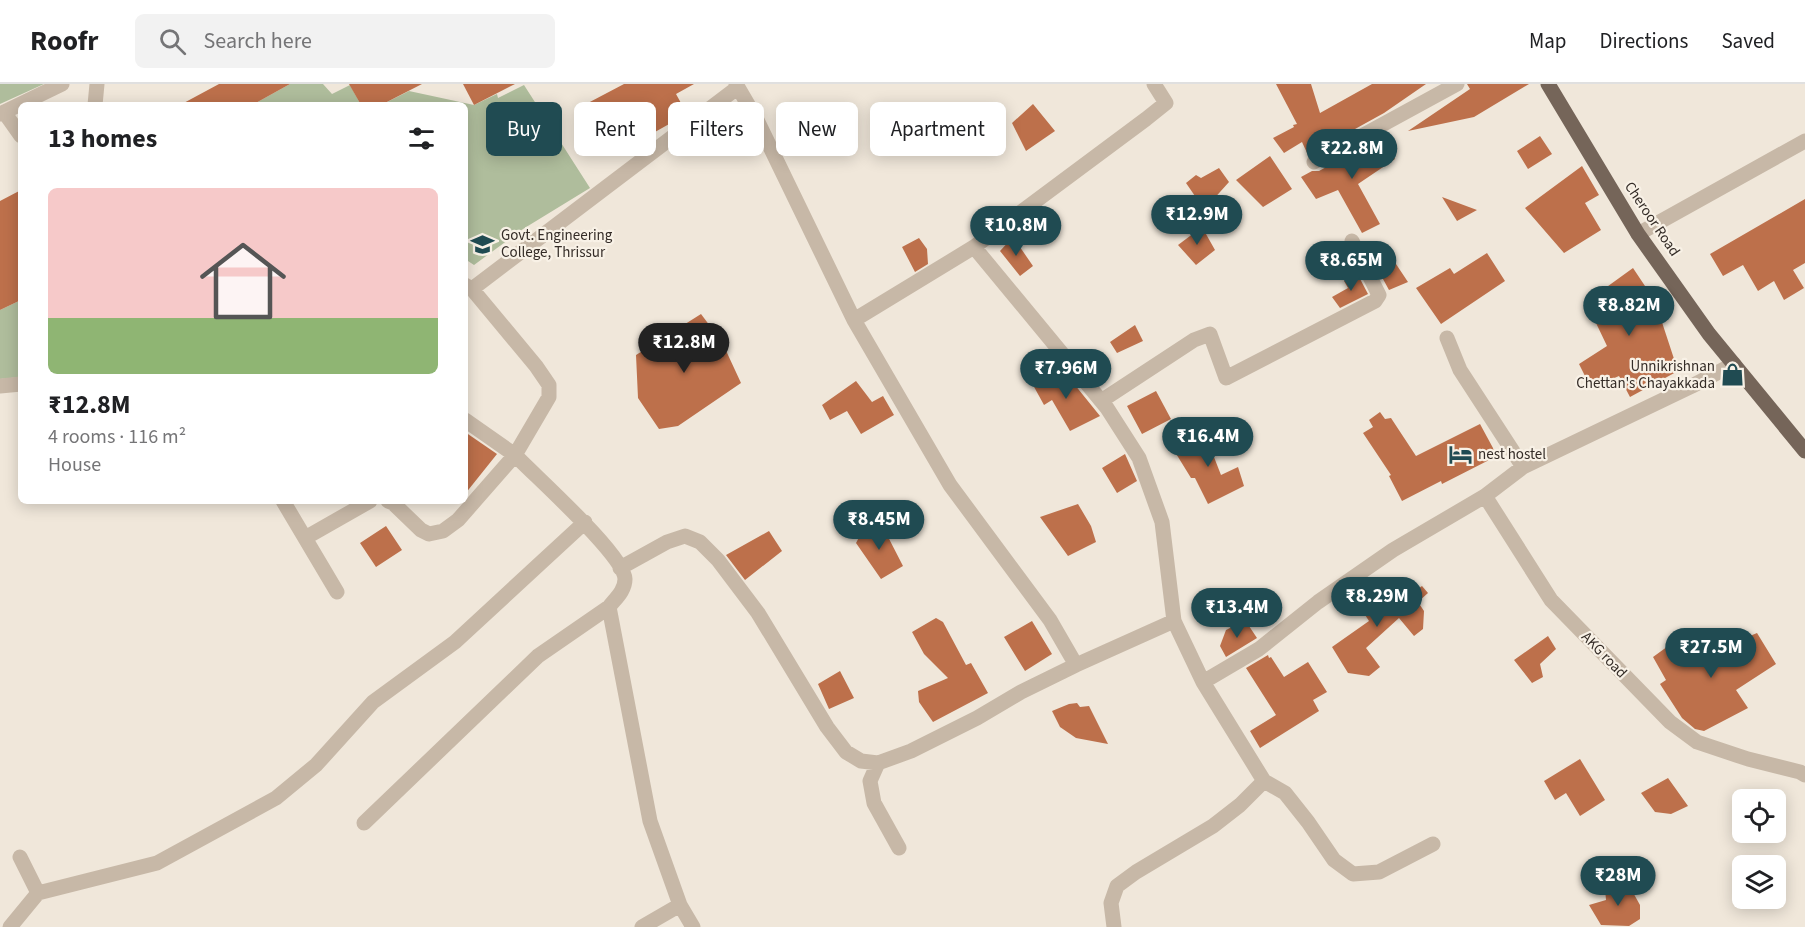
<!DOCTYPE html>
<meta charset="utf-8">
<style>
:root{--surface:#fff;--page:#f2f2f2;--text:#202124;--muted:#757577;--line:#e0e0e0;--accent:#204b52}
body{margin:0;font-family:"Source Sans 3",sans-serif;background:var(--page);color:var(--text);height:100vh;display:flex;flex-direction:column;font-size:22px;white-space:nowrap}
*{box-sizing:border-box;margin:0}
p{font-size:20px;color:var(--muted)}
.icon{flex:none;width:33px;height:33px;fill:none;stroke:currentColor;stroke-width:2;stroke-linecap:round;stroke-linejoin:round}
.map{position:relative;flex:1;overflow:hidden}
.drawer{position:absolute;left:18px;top:18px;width:450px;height:402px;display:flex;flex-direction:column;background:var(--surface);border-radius:9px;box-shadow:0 3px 15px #0003}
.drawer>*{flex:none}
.banner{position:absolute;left:486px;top:18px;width:570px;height:54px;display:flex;gap:12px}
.tools{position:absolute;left:1732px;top:705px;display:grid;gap:12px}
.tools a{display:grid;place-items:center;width:54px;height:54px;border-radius:9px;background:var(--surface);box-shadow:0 3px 15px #0003;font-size:30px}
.price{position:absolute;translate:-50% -51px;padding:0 14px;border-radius:21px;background:var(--accent);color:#fff;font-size:20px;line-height:39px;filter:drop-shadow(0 2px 3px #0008)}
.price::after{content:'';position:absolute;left:50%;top:36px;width:18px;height:14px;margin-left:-9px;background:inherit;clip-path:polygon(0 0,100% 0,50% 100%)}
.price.selected{background:#222;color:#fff}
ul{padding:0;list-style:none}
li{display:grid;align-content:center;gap:12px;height:318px;padding:0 30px}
li span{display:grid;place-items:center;height:186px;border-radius:9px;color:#555}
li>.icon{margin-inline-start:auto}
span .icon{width:108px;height:108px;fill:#fffc;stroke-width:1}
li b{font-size:26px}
h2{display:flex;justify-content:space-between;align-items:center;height:72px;padding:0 30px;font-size:26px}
.tag{padding:0 21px;border-radius:9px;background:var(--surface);box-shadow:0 3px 15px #0003;font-size:21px;line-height:54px}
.tag.selected{background:var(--accent);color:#fff}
header{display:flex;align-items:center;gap:36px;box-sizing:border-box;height:84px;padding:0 30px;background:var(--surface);border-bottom:2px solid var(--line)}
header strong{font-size:28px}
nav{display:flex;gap:33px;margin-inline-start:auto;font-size:21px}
.search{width:420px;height:54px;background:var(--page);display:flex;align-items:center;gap:15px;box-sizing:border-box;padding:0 21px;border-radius:9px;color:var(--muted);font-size:22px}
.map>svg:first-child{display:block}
</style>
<header>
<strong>Roofr</strong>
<div class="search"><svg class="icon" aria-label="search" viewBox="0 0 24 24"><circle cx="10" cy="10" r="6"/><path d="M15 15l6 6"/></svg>Search here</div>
<nav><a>Map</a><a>Directions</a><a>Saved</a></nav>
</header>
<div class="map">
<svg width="1805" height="843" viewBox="0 0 1805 843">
<rect width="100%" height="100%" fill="#f0e7da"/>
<path fill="#afbd9c" d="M 0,0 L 44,0 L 0,20 Z
M 290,0 L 323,0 L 332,10 L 350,1 L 361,21 L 252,21 Z
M 524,1 L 590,104 L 523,145 L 474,181 L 465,175 L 465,21 L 381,21 L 409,7 L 474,21 L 497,10 L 498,14 Z
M 21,216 L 21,293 L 0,295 L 0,226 Z"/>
<path fill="#bd704b" d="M 219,0 L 290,0 L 252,21 L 180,21 Z
M 349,0 L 422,0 L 381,21 L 361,21 Z
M 463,0 L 515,0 L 474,21 Z
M 624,0 L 694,0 L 676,10 L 687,30 L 614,71 L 586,20 Z
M 1276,0 L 1311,0 L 1320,29 L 1372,0 L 1426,0 L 1384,29 L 1308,71 L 1302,58 L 1284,69 L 1273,54 L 1294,43 L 1293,41 L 1297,40 Z
M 1467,0 L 1529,0 L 1474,33 L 1408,47 L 1470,5 Z
M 1033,20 L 1055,47 L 1026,67 L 1012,39 Z
M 1382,52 L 1395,75 L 1358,100 L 1380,140 L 1362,149 L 1338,106 L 1316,115 L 1301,93 L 1312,87 L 1319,87 Z
M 1540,52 L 1552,70 L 1528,85 L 1517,67 Z
M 1270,72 L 1292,105 L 1263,123 L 1236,96 Z
M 1582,82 L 1599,111 L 1585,119 L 1601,146 L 1564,169 L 1525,124 Z
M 1219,84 L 1229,98 L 1211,118 L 1197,115 L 1186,99 L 1196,91 L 1201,94 Z
M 21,106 L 21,216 L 0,226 L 0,117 Z
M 1442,113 L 1477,126 L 1457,137 Z
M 1805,115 L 1805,179 L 1793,186 L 1804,204 L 1784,216 L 1774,197 L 1758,207 L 1743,181 L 1723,192 L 1710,170 Z
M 1202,143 L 1215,166 L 1196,181 L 1178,161 Z
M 1013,153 L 1033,182 L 1020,192 L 1000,167 Z
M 919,154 L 927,165 L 928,180 L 915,188 L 902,163 Z
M 1386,165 L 1408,198 L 1389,206 L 1372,175 L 1372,172 Z
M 1487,169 L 1505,197 L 1441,240 L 1416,204 L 1450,184 L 1454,190 Z
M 1633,184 L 1655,217 L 1678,287 L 1630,313 L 1619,292 L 1591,304 L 1579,280 L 1607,262 L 1586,218 Z
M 1358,191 L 1368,210 L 1340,224 L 1332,213 L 1348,204 L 1344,197 Z
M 701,230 L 722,258 L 741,299 L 678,342 L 659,345 L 638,314 L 636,271 Z
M 1135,241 L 1143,257 L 1117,269 L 1110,258 Z
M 1062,285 L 1100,332 L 1070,347 L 1052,316 L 1044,321 L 1033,301 Z
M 856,297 L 872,318 L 883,312 L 894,331 L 861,350 L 847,327 L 830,336 L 822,321 Z
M 1156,307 L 1171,335 L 1142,350 L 1127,322 Z
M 1380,328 L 1385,335 L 1391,334 L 1416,372 L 1480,340 L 1493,364 L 1495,373 L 1442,400 L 1441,397 L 1402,417 L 1389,392 L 1391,391 L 1363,349 L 1373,343 L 1369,336 Z
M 1211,344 L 1219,361 L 1212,368 L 1221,391 L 1238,383 L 1244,402 L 1208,420 L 1195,394 L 1191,394 L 1175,368 Z
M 465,348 L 497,370 L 465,410 Z
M 1125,370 L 1137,397 L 1117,409 L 1102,384 Z
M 1078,420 L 1091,442 L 1096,458 L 1068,472 L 1040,433 Z
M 874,440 L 885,447 L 903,482 L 881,495 L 856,459 L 863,446 Z
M 386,442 L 402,466 L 376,483 L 360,459 Z
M 769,447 L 782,467 L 745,496 L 726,471 Z
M 1368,500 L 1386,527 L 1422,502 L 1428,509 L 1418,518 L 1424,527 L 1423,545 L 1414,552 L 1399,534 L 1366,564 L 1380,583 L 1369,592 L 1348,589 L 1332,563 L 1369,537 L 1352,511 Z
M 936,534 L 943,538 L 966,581 L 971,579 L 988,609 L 933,638 L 919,618 L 918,607 L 948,594 L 924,570 L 912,548 Z
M 1032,537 L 1052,570 L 1025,587 L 1004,553 Z
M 1238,540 L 1249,542 L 1257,554 L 1226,573 L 1220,562 L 1226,546 Z
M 1757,549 L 1776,580 L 1736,606 L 1748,624 L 1704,647 L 1695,645 L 1682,634 L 1660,600 L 1666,596 L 1653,573 L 1682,552 L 1698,574 Z
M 1548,552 L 1556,565 L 1540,580 L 1543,593 L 1532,599 L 1514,576 Z
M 1268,571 L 1269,574 L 1271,573 L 1284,593 L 1308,578 L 1327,608 L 1313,616 L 1319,627 L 1260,664 L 1250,647 L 1276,631 L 1246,584 Z
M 840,587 L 854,614 L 829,625 L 818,600 Z
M 1077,619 L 1080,623 L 1089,622 L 1108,660 L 1076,654 L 1060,643 L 1052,627 L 1069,620 Z
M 1580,675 L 1605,716 L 1580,732 L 1566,709 L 1555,716 L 1544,697 Z
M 1668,694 L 1688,722 L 1671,730 L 1655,728 L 1641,709 Z
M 1626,796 L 1640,821 L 1640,835 L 1629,842 L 1601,841 L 1589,821 L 1606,816 L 1605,805 Z"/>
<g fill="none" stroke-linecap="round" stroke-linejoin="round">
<path stroke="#c7b8a7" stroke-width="15" d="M 736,0 L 757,36 L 854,236 L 950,401 L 1050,536 L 1076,581 L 1174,537 L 1203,598
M 95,21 L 97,0
M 4,28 L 21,52
M 0,30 L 62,0
M 1314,78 L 1457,0
M 1638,150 L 1805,57
M 974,163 L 1107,324 L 1139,374 L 1162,438 L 1174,537
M 465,201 L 472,205 L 737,4
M 472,205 L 536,282 L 549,301 L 549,313 L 515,371 C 535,392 624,471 625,495 C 625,507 615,515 609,523 L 650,737 L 680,821 L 693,843
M 854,236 L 974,163 L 1146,35 L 1166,19 L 1154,0
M 1447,254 L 1460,286 L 1523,383
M 0,302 L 21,300
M 1101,317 L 1194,256 L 1210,250 L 1226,294 L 1375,217 L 1379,211 L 1352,157
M 1485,412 L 1551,516 L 1670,638 L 1697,658 L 1748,675 L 1800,688 L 1805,691
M 283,417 L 337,508
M 388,417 L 393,419 L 421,446 L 429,450 L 443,447 L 458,436 L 515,371 L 465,336
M 305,454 L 370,417
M 620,484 L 667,458 L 685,452 L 700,458 L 718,476 L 758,529 L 827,643 L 846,668 L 861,677 L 878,679 L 911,667 L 977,634 L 1021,608 L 1076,581
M 878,679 L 870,697 L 874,719 L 899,764
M 1264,697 L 1285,709 L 1308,738 L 1334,776 L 1353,790 L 1379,788 L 1433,760
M 364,739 L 538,572 L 609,523
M 20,773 L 38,809 L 157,779 L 276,714 L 316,681 L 373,618 L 455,558 L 585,438
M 10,843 L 38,809
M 642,843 L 680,821
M 1114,843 L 1111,819 L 1117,802 L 1136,788 L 1213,742 L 1240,721 L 1264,697 L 1203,598 L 1259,565 L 1318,518 L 1393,466 L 1485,412 L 1523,383 L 1692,302 L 1734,280"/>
<path stroke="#756559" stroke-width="15" d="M 1548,0 L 1638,150 L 1709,250 L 1805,367"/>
</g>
<defs>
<symbol id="university-bare" viewBox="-9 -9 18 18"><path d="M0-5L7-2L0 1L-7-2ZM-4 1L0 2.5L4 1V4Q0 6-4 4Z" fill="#204b52" stroke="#f8f1e6" stroke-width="2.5" paint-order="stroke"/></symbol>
<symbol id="shop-bare" viewBox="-9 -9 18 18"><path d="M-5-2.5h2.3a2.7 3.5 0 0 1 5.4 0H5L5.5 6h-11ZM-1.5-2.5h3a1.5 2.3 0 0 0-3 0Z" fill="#204b52" stroke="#f8f1e6" stroke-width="2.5" paint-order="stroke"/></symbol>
<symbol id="hotel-bare" viewBox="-9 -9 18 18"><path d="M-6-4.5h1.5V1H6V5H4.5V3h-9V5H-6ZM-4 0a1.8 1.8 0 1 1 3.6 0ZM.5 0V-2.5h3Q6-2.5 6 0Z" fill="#204b52" stroke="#f8f1e6" stroke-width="2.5" paint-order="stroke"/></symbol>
</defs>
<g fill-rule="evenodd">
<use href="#university-bare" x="466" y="144" width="33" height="33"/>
<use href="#shop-bare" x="1716" y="274" width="33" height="33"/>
<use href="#hotel-bare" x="1444" y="354" width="33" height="33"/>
</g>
<g text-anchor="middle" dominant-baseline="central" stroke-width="4.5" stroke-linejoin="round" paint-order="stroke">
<g font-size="15" fill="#342c27" stroke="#f8f1e6">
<text transform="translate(1652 135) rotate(56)">Cheroor Road</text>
<text transform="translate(1604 571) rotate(46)">AKG road</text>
</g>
<g font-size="15" fill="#342c27" stroke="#f8f1e6" text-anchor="start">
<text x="501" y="151">Govt. Engineering<tspan x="501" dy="17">College, Thrissur</tspan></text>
<text x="1715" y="282" text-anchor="end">Unnikrishnan<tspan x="1715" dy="17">Chettan's Chayakkada</tspan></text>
<text x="1478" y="370">nest hostel</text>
</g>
</g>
</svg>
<div class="tools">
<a><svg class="icon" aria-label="locate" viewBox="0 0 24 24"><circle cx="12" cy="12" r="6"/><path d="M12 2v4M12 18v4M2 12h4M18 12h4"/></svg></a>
<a><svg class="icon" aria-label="layers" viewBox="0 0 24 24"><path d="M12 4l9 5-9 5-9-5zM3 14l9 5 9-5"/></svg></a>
</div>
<b class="price" style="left:1352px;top:96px">₹22.8M</b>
<b class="price" style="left:1197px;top:162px">₹12.9M</b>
<b class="price" style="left:1016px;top:173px">₹10.8M</b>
<b class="price" style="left:1351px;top:208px">₹8.65M</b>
<b class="price" style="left:1629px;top:253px">₹8.82M</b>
<b class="price selected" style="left:684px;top:290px">₹12.8M</b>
<b class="price" style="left:1066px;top:316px">₹7.96M</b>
<b class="price" style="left:1208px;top:384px">₹16.4M</b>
<b class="price" style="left:879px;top:467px">₹8.45M</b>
<b class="price" style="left:1377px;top:544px">₹8.29M</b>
<b class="price" style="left:1237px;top:555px">₹13.4M</b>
<b class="price" style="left:1711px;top:595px">₹27.5M</b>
<b class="price" style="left:1618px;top:823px">₹28M</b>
<div class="banner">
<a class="tag selected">Buy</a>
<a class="tag">Rent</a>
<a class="tag">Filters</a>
<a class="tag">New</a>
<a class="tag">Apartment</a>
</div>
<section class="drawer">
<h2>13 homes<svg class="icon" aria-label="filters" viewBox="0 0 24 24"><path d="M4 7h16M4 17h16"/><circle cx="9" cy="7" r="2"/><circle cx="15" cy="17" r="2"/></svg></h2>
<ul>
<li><span style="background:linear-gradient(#f6c9c9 70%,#8fb573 0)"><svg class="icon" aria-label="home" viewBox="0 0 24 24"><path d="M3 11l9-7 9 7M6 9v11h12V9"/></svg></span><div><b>₹12.8M</b><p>4 rooms · 116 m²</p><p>House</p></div></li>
</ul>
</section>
</div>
